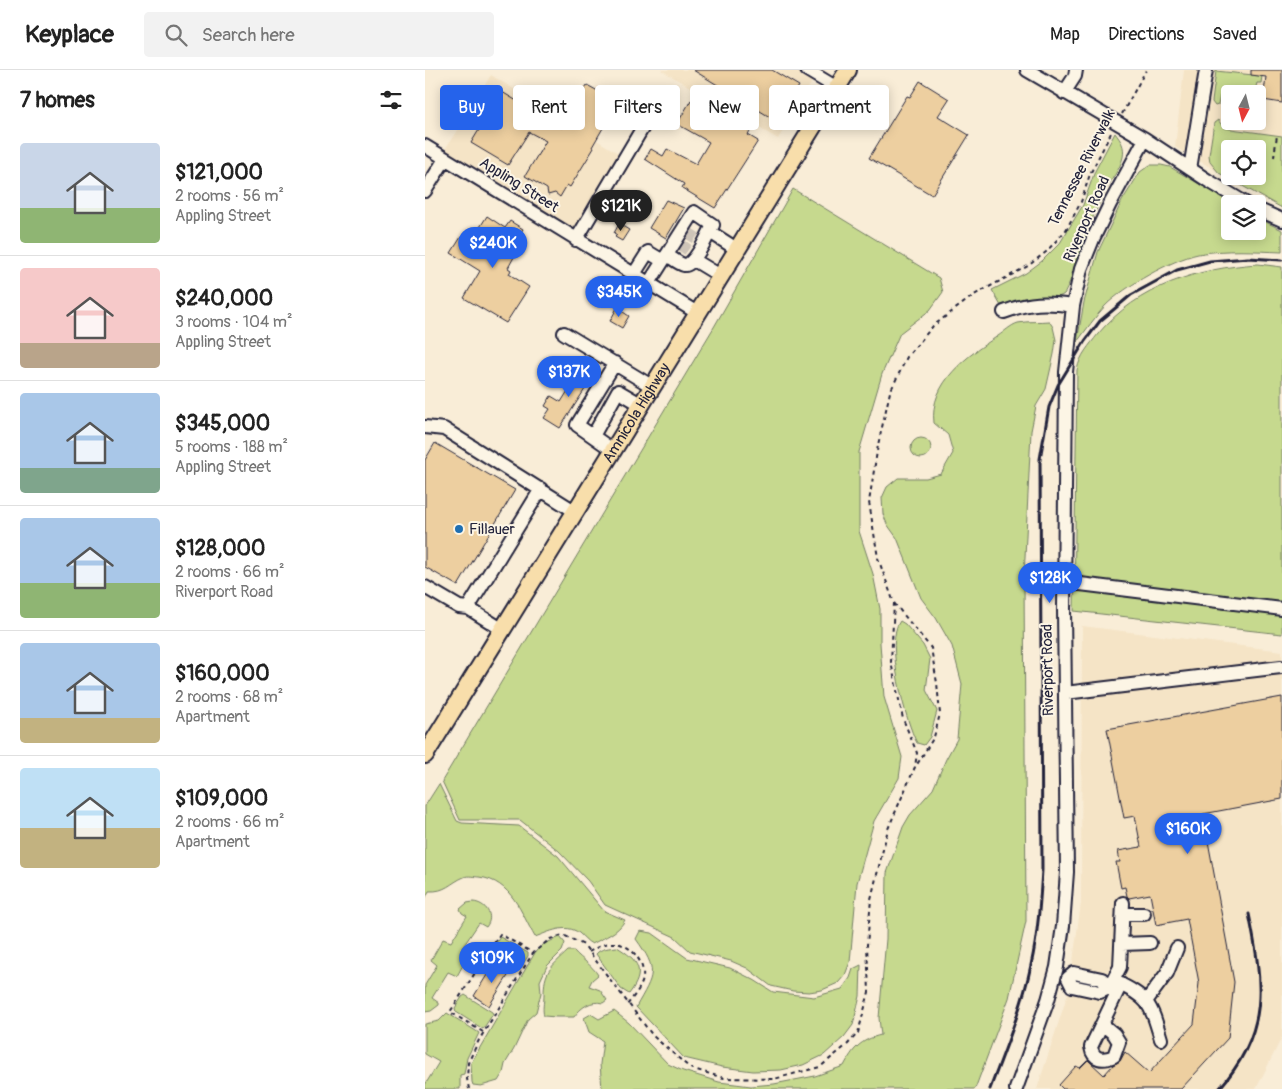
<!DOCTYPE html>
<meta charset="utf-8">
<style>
:root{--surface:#fff;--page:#f2f2f2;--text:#222;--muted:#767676;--line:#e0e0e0;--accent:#2563eb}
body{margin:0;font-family:Pangolin,sans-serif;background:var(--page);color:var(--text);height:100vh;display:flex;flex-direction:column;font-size:19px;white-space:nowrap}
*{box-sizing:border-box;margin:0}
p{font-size:16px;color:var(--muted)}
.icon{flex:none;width:28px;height:28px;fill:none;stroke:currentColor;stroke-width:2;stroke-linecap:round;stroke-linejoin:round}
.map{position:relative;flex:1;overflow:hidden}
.panel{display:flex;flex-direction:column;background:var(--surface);width:425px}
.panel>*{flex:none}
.banner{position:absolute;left:15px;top:15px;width:475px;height:45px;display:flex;gap:10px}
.needle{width:32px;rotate:187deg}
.fabs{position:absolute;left:796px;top:15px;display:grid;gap:10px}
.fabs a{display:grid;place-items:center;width:45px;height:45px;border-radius:5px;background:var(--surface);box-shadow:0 2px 12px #0003;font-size:25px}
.price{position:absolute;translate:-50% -42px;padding:0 11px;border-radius:18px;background:var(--accent);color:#fff;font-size:16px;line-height:32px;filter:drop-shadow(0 1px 2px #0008)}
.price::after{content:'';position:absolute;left:50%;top:30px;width:15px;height:11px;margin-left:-8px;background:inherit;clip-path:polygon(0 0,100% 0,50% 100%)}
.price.current{background:#222;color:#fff}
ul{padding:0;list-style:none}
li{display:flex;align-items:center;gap:15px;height:125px;padding:0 20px}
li+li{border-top:1px solid var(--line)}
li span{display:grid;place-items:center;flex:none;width:140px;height:100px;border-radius:5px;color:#555}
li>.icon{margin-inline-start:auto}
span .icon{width:60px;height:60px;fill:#fffc;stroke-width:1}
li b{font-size:21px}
h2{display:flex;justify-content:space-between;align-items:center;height:60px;padding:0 20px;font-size:21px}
.tag{padding:0 18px;border-radius:5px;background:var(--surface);box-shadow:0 2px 12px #0003;font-size:18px;line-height:45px}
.tag.current{background:var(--accent);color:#fff}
header{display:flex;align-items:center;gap:30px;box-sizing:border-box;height:70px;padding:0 25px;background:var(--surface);border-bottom:1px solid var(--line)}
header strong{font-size:24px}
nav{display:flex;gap:28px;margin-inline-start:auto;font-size:18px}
.search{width:350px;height:45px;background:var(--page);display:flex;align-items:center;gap:12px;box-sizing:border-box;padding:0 18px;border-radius:5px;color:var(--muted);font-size:19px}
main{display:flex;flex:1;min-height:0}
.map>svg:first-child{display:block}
</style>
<header>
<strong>Keyplace</strong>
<div class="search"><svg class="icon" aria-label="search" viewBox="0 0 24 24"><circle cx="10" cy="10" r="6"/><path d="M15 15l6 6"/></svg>Search here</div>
<nav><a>Map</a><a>Directions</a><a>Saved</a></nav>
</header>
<main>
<section class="panel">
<h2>7 homes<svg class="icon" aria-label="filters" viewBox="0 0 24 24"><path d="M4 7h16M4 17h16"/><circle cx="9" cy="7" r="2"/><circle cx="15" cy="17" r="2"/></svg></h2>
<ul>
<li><span style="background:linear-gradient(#c9d6e8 65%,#8fb573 0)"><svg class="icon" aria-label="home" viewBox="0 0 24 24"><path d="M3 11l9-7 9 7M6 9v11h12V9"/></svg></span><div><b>$121,000</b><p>2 rooms · 56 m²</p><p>Appling Street</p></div></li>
<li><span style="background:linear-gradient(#f6c9c9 75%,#b9a48a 0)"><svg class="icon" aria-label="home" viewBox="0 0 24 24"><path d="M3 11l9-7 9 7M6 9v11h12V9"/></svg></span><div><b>$240,000</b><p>3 rooms · 104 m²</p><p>Appling Street</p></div></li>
<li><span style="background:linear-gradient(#a9c7e8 75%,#7fa58c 0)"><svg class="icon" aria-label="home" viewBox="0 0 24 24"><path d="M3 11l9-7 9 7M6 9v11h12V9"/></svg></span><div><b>$345,000</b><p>5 rooms · 188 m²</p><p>Appling Street</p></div></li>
<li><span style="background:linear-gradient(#a9c7e8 65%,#8fb573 0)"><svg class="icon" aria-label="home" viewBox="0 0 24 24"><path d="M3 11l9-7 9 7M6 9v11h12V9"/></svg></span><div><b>$128,000</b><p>2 rooms · 66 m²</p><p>Riverport Road</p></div></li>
<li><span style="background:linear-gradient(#a9c7e8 75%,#c2b280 0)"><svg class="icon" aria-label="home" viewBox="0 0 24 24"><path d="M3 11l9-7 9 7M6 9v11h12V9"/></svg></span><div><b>$160,000</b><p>2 rooms · 68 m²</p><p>Apartment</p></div></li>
<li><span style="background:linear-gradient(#bfe0f5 60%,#c2b280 0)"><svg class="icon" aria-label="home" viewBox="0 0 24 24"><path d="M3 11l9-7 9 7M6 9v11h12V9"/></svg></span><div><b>$109,000</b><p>2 rooms · 66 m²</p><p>Apartment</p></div></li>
</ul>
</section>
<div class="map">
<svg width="857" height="1019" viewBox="0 0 857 1019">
<rect width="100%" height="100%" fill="#f9edd7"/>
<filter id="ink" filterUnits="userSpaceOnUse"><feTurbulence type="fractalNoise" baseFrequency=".02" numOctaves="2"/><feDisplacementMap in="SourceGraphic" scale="10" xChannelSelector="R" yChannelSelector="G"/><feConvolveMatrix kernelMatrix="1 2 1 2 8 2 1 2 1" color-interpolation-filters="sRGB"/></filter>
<g filter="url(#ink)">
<path fill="#f5e4c6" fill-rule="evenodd" d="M 236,0 L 394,0 L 353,69 Z
M 759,0 L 857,0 L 857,138 L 750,77 ZM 805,24 L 832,24 L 832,51 L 805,51 ZM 805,79 L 832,79 L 832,106 L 805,106 Z
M 66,5 L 196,85 L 149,161 L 19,81 Z
M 657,556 L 857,581 L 857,967 L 831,1019 L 612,1019 L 644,920 L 656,833 Z"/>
<path fill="#c6d98e" stroke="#747e64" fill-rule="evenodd" d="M 791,1 L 837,6 L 836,13 L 832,13 L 829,24 L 805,24 L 805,28 L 795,26 L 793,35 L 790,36 L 787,32 Z
M 793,50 L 799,58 L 857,66 L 857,138 L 794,103 L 785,92 L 784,85 L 789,53 ZM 805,79 L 832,79 L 832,106 L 805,106 Z
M 690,63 C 696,71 700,76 698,87 C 695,100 686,109 680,121 C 672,137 665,153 659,170 C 656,179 643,220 639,224 C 632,230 621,226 613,227 C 600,229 588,231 576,236 L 567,220 L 601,203 L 617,191 L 635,173 L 658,135 L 670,101 Z
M 725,95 L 736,95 L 745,97 L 809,134 L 805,134 L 805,161 L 832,161 L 833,148 L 857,160 L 857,182 C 830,181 800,179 773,184 C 746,190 700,216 680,236 C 670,247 661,260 652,272 L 659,232 L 673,182 L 697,131 L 715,102 Z
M 368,119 L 514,208 L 518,222 L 505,240 L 475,263 L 457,304 L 434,382 L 434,461 L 448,504 L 455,539 L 455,573 L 459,627 L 477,687 L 474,708 L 449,751 L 432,813 L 425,892 L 420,905 L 413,913 L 397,920 L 384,922 L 368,921 L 346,916 L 322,898 L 306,891 L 265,881 L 250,867 L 180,835 L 163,811 L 134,781 L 95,750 L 35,750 L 17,711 L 289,257 Z
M 833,194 L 857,197 L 857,564 L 649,541 L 652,300 C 655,285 664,276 673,264 C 713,216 773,198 833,194 Z
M 624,251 L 628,257 L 631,270 L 629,284 L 621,319 L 611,336 L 606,361 L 599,508 L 601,851 L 584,928 L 550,1019 L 177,1019 L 175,994 L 178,971 L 164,962 L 159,948 L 166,944 L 174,949 L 189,941 L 204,953 L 243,994 L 258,1001 L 294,1012 L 326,1016 L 349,1014 L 390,1006 L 419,996 C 428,979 435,970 456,965 L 454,948 L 461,869 L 462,803 L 478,757 L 485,745 L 508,719 L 521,689 L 532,669 L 537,614 L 527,576 L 511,548 L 496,528 L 472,468 L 462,454 L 458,444 L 457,428 L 462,417 L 473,408 L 501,408 L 516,404 L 528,383 L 523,365 L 509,353 C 504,313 543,285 573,266 C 579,262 586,255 593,253 C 602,251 614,252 624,251 Z
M486 378a10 10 0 1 1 20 0a10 10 0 1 1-20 0Z
M 475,551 L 480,554 L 498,575 L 505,589 L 501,620 L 512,641 L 505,667 L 499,675 L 492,673 C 481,653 459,570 475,551 Z
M 14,714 L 32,751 L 37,753 L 94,756 L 133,786 L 179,841 L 200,850 C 193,863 180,867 167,874 C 161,871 159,867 154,863 C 141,853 124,862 110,867 C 96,843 87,811 54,807 C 50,807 43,805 39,807 C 25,813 21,822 4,821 L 0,829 L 0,736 Z
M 48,832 C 61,833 70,846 61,857 L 54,853 L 37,878 L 44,884 L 32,906 L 23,902 L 7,928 L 14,933 L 14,935 L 6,941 L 0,942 L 0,915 L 12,895 L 6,890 L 18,869 L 26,872 L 42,846 L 37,843 L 35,839 L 42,833 Z
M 215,861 L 227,863 L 262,888 L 305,898 L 329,910 L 348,922 L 389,927 L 417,919 L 425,908 L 428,899 L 436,895 L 435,926 L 428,955 L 419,967 L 399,985 L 378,995 L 356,1000 L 328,1001 L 297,997 L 259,988 L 211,937 C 229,905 234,901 211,869 Z
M 75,867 L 103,883 L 103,886 L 94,900 L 66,884 L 66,880 Z
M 135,867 L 140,873 L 137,881 L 122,896 L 115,911 L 116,923 L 111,942 L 103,949 L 89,979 L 80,994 L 78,1003 L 73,1011 L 56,1016 L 48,1015 L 47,1012 L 46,993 L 111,881 L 119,874 Z
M 192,877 C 214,890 221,902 204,924 L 196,919 L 171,884 C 176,878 184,878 192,877 Z
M 143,881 L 149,881 C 157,890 167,895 173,905 L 167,910 L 164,916 L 175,920 L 182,930 L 178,933 C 166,930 156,937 149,947 L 131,947 L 119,946 C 117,939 119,933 119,925 C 119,901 125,898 143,881 Z
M 40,925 L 67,942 L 68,944 L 58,959 L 31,942 L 30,938 L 37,927 Z
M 22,943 L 51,961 L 54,963 L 42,988 L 39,1004 L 35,1005 L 35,1019 L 0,1019 L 0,1015 L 14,992 L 0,984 L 0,954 L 14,951 Z"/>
<path fill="#edcfa0" stroke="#22223b" d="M 268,0 L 347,0 L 374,16 L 353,52 Z
M 826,0 L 857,0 L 857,33 L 838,30 L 841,7 L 826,5 Z
M 495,11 L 524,29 L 513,46 L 544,65 L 507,125 L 444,88 L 482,26 L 485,27 Z
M 162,15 L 193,32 L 167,77 L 169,78 L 145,117 L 142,115 L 135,127 L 130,123 L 123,125 L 122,119 L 100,106 L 121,71 L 104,62 L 83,95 L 46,73 L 77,22 L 137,58 Z
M 266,30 L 286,41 L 289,36 L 316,52 L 314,55 L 325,62 L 323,65 L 333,71 L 290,138 L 257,118 L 259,114 L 220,89 L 226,79 L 238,86 L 242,79 L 271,94 L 284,72 L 252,54 Z
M 241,130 L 259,138 L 241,168 L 224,158 Z
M 62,146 L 80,158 L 85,151 L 98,159 L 83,183 L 89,187 L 83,198 L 86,200 L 84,204 L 104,217 L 81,253 L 39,228 L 55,201 L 26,183 L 36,167 L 45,173 Z
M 194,154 L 204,160 L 197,171 L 190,167 L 192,165 L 189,163 Z
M 192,238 L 204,246 L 197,258 L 185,251 Z
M 159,295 L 171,302 L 135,358 L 119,348 L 125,339 L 120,336 L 126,326 L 136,332 Z
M 10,373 L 90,420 L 33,516 L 0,497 L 0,390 Z
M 857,627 L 857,729 L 778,744 L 809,912 L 803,968 L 756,1019 L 638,1019 L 634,1015 L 651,996 L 655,998 L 663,990 L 679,1005 L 688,995 L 695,991 L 700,982 L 724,1003 L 769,954 L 774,913 L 762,849 L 731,855 L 725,824 L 704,828 L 702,826 L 700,817 L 696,818 L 691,792 L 695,792 L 693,781 L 716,777 L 710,746 L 699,748 L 682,659 Z
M 70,892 L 86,901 L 64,936 L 49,926 Z"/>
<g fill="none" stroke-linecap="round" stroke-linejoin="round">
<path stroke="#cec4b8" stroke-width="12" stroke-dasharray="12 6" stroke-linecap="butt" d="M 263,163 L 271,168
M 255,174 L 263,180"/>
<defs>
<path id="minor" d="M 382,0 L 412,18
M 602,0 L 720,69 L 782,110 L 822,134
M 639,23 L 650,6 L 651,0
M 0,76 L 274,244
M 765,99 L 781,0
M 0,121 L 20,89
M 832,139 L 857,150
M 285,162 L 313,180
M 151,170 L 237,25
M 269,190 L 297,207
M 209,204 L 223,182 L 238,191
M 224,213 L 269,142 L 288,155 C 284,163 269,197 259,195 C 254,194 247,188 242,185
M 579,242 C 604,232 622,232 648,236
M 139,263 L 228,317
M 0,357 L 19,359 L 151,442
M 168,366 L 193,321 L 217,335
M 189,381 L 152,355 L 190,293
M 639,512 L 857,539
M 0,517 L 34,537 L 43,538
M 78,560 L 43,538 L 116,419
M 640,623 L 856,597
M 699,844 L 719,844
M 697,874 L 725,873
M 649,903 L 677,909 L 684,918 L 675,922 L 647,916 L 643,908 Z
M 689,911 C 724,928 725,932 736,969
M 684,918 L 695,897 L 698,833
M 722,930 L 742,903 L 752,878
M 677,954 L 689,964 L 694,972 L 689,986 C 678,991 668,990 666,977 L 696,914
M 591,1019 L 623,930 L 632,897 L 638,856 L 642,802 L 639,539 L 641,302 L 648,236 L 656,199 L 668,169 L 685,134 L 720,69"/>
<g id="major">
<path id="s1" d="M 0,685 L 423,0"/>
</g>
</defs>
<use href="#minor" stroke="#22223b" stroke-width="16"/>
<use href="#major" stroke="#22223b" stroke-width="20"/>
<path stroke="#22223b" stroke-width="2" stroke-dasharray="4 4" stroke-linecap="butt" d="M 697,44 L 721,0
M 849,87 L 852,65
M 469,533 L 506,578 L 512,613 L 515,644 L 509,667 L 491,696
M 164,882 C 171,878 180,872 189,873 C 206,874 220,892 218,908 C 217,917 208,927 202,935
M 42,898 L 49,903
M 58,962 L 25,942 L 75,864 L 108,883
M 44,1019 L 42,1009 L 43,993 L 54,970 L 108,883 L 125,869 L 138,865 L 159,875 L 228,966 L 265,998 L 299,1008 L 349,1009 L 395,997 L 422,975 L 433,963 L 444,922 L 442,875 L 446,829 L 463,759 L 490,697 L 492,683 L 478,649 L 466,592 L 469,533 L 453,488 L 444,432 L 453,375 L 465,322 L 482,287 L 508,256 L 549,225 L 603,196 L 621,182 L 641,160 L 656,132 L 665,104 L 687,61"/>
<use href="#minor" stroke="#fcf5e5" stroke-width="12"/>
<use href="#major" stroke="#f8deab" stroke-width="16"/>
<path stroke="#22223b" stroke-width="3" d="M 565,1019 C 580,979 597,938 606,895 C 613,864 615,832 617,800 L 615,389 L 624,337 L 633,315 L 660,271 L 675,251 L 706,225 L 752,200 L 785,191 L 823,188 L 857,190
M 794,1019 C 845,961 838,914 824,844"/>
</g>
</g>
<circle fill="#1f6fb2" stroke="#fcf5e5" stroke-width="2" cx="34" cy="459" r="5"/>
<g text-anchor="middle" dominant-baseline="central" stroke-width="4" stroke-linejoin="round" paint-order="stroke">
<g font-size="15" fill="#22223b" stroke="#fcf5e5">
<text transform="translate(657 98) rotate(-63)">Tennessee Riverwalk</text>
<text transform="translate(94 115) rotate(32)">Appling Street</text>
<text transform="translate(662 149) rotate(-66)">Riverport Road</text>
<text stroke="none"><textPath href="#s1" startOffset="402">Amnicola Highway</textPath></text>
<text transform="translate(623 600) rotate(-91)">Riverport Road</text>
</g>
<g font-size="15" fill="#22223b" stroke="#fcf5e5" text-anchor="start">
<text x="44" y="459">Fillauer</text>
</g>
</g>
</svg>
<div class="fabs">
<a><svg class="needle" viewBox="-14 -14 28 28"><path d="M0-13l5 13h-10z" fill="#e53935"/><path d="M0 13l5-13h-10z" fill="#767676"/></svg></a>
<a><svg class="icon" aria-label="locate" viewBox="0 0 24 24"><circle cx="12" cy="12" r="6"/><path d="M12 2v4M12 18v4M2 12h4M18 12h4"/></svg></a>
<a><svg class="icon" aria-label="layers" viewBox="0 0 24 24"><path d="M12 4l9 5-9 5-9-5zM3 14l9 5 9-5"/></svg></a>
</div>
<b class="price current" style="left:196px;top:162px">$121K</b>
<b class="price" style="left:68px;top:199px">$240K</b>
<b class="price" style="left:194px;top:248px">$345K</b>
<b class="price" style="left:144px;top:328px">$137K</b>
<b class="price" style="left:625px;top:534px">$128K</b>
<b class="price" style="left:763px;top:785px">$160K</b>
<b class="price" style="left:67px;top:914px">$109K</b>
<div class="banner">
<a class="tag current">Buy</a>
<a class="tag">Rent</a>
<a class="tag">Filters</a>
<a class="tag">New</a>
<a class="tag">Apartment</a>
</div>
</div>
</main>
